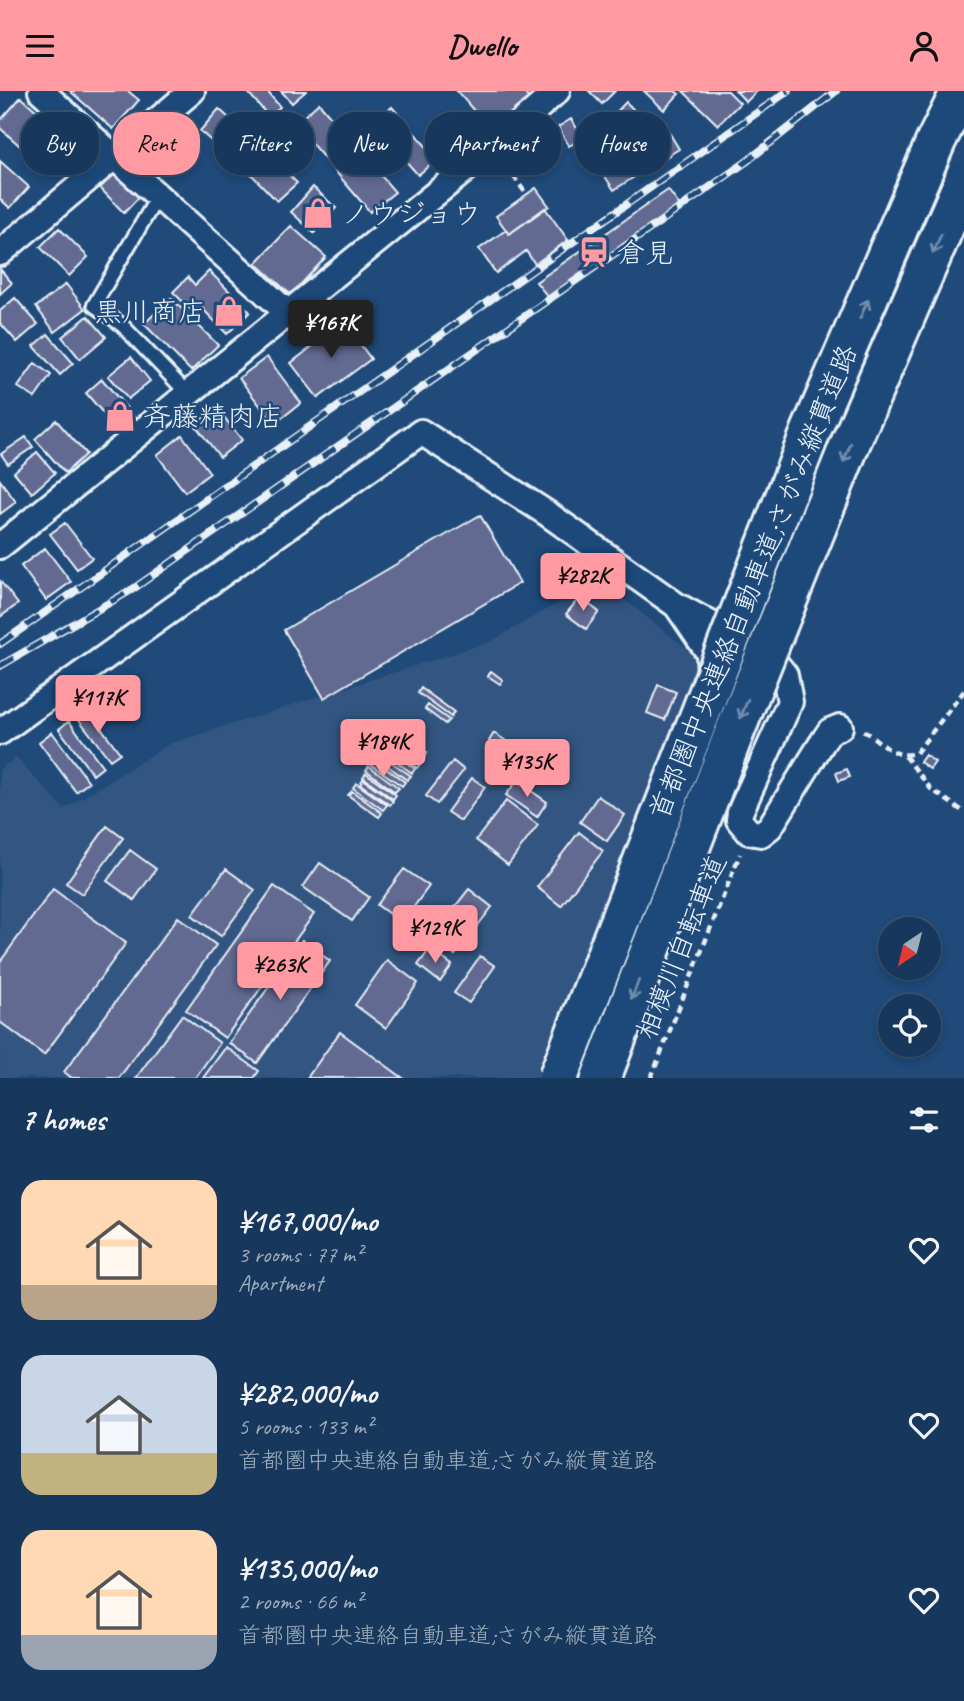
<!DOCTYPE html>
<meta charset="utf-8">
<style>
:root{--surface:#17385c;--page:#203f62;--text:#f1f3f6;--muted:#9eacbb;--line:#365272;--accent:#ff9aa2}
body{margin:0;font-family:Caveat,"Klee One",sans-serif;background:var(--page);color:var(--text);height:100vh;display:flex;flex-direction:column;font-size:26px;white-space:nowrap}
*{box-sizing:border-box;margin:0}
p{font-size:23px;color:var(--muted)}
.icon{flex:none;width:38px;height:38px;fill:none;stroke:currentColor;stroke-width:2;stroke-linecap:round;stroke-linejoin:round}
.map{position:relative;height:987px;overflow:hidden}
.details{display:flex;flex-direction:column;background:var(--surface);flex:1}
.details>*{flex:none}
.top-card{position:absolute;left:21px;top:21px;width:922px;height:63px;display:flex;gap:14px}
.needle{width:46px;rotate:215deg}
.controls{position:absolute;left:878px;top:826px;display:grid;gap:14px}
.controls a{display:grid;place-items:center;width:63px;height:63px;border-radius:50%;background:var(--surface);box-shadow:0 4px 10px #0003,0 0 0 2px var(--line);font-size:35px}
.price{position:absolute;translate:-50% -60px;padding:0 16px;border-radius:7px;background:var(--accent);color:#111;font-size:23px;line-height:46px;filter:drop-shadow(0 2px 4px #0008)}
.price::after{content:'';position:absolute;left:50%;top:42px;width:21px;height:16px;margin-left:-10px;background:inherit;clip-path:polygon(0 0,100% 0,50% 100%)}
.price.active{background:#222;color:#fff}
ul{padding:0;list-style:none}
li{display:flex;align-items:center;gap:21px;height:175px;padding:0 21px}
li span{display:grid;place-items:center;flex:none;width:196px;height:140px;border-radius:21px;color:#555}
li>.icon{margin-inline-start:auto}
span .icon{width:84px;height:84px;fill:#fffc;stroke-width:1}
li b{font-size:30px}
h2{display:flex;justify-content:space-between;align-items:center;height:84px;padding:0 21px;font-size:30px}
.chip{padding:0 24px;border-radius:28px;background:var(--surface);box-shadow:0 4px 10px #0003,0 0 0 2px var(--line);font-size:24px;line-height:63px}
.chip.active{background:var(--accent);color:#111}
header{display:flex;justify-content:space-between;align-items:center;height:91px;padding:0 21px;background:var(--accent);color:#111;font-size:32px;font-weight:800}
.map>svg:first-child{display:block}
</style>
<header><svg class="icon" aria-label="menu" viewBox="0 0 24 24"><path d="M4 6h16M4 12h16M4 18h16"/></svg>Dwello<svg class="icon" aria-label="person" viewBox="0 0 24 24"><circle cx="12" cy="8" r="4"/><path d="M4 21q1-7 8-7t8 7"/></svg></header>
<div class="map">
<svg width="964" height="987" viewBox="0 0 964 987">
<rect width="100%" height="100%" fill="#1f4a7a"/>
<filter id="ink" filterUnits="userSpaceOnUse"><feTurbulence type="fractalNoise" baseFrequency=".0143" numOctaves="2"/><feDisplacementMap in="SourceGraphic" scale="14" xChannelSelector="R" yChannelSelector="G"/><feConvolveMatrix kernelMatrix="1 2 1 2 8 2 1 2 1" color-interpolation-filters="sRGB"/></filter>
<g filter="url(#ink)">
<path fill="#335481" d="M 599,489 L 703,570 L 546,987 L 0,987 L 0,678 L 16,666 L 64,718 L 169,653 L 489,551 Z"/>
<path fill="#636b91" stroke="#e8f1f8" stroke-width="2" d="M 70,0 L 128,0 L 139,9 L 113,38 Z
M 247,0 L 267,0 L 280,16 L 269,26 Z
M 281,0 L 306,0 L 292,12 Z
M 457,0 L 523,0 L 530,9 L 492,41 Z
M 589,0 L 615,0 L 602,13 Z
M 644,0 L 675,0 L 679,3 L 664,19 Z
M 683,0 L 728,0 L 740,12 L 718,34 Z
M 736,0 L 757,0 L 746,11 Z
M 21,6 L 74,53 L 49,81 L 0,37 L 0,30 Z
M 626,11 L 646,31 L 630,48 L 609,29 Z
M 319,12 L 395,101 L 370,121 L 295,33 Z
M 392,16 L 437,68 L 418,84 L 373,32 Z
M 219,18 L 238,35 L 219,57 L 200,40 Z
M 571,28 L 583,47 L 569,55 L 558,36 Z
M 667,38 L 679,58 L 653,74 L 641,54 Z
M 612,43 L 639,83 L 614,99 L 588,60 Z
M 270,65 L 297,92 L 277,110 L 251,83 Z
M 0,70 L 29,96 L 10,117 L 0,108 Z
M 116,81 L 140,105 L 124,122 L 100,97 Z
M 313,96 L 336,117 L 314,142 L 291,121 Z
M 536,97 L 549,115 L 509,143 L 496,125 Z
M 668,99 L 680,115 L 548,206 L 536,191 Z
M 545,117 L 568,149 L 535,173 L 526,160 L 496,182 L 479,158 L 506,139 L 509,143 Z
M 291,135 L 326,166 L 291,204 L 256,172 Z
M 59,137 L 88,166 L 69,185 L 40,156 Z
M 0,178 L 12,192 L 0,203 Z
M 209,180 L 250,221 L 227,243 L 202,217 L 195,223 L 173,201 L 188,186 L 195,194 Z
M 66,193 L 85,218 L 55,241 L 36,216 Z
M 15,207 L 38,233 L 17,251 L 0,232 L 0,220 Z
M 171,207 L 218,254 L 191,280 L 144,233 Z
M 88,225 L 106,246 L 80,268 L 62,246 Z
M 344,231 L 371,268 L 318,307 L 291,272 Z
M 48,243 L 73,272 L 60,284 L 34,255 Z
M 131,266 L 150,290 L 128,308 L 108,285 Z
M 267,266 L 301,312 L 274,333 L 239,287 Z
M 35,272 L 51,284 L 35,307 L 18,296 Z
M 102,288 L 135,327 L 119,341 L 86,302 Z
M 217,317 L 242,349 L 220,366 L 195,334 Z
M 56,329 L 86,363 L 65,382 L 35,348 Z
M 182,344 L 210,382 L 185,401 L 157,364 Z
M 26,346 L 33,356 L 8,373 L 1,363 Z
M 37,361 L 55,382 L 32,402 L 14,381 Z
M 0,389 L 16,411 L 0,423 Z
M 480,424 L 520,492 L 324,607 L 284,539 Z
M 65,432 L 92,467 L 77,478 L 50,443 Z
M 45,457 L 71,491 L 46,509 L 21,475 Z
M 0,490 L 18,513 L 0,526 Z
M 580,506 L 599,521 L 586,538 L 566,523 Z
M 491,580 L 503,589 L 500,593 L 488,585 Z
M 658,594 L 676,601 L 665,629 L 647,622 Z
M 421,597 L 454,621 L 451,626 L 418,602 Z
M 428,614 L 449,629 L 445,633 L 425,618 Z
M 87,618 L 120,662 L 110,669 L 77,626 Z
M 69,630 L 103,676 L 93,684 L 59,638 Z
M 52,641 L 89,691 L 76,701 L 39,651 Z
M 494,642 L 517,657 L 512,665 L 489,650 Z
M 410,650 L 427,662 L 424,666 L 408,653 Z
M 390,651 L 420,673 L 417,677 L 387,656 Z
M 385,656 L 415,678 L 412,682 L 382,660 Z
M 380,663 L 411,685 L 407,689 L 377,667 Z
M 925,664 L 935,671 L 930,678 L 920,671 Z
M 375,669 L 405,691 L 402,695 L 372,674 Z
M 453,670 L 464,679 L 437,713 L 426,705 Z
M 369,675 L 399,697 L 395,701 L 366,679 Z
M 847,678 L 850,686 L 839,690 L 836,682 Z
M 366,682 L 396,704 L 393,708 L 363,686 Z
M 472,687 L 485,696 L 461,730 L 447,721 Z
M 363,688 L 393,710 L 390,714 L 360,693 Z
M 517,690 L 547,711 L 537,726 L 506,704 Z
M 356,692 L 387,714 L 383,719 L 353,697 Z
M 352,700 L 382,722 L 379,726 L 348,704 Z
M 598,705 L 625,724 L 607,750 L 580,731 Z
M 506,710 L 538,734 L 508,774 L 476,749 Z
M 107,735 L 123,747 L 82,803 L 66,792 Z
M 579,741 L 603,760 L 561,815 L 537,796 Z
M 130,759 L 156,778 L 134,809 L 107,790 Z
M 320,772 L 369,806 L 352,830 L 303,796 Z
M 226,778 L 255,799 L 221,845 L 192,824 Z
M 404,778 L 429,795 L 402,832 L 377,814 Z
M 274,795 L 314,823 L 225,947 L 186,919 Z
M 53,798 L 126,852 L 44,964 L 0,931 L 0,871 Z
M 469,798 L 492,816 L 455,864 L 432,845 Z
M 178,826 L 216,854 L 119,987 L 72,987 L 64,981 Z
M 302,849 L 330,870 L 257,972 L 229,952 Z
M 430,858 L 452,874 L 440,891 L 418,874 Z
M 480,865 L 495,875 L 469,912 L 454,902 Z
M 387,869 L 418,892 L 386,937 L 355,914 Z
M 182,924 L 220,952 L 195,987 L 136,987 Z
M 340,941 L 403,987 L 307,987 Z
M 226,956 L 259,980 L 254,987 L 203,987 Z"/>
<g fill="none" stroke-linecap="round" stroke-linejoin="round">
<defs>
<path id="service" d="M 158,105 L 94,214 L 122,234 L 188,303"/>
<path id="minor" d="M 41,0 L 288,222
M 0,162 L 192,0
M 0,455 L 492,57 L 557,0
M 677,515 L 709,562 L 710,587
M 0,641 L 421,341 L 548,423 L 676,514 L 770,565 L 785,584 L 790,611 L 740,721 L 739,729 L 749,741 L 761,743 L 770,736 L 822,652 L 830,640 L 840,636"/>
</defs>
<use href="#service" stroke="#e8f1f8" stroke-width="18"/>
<use href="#minor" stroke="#e8f1f8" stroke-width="30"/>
<path stroke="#e8f1f8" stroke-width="4.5" stroke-dasharray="7 5" stroke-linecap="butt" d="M 506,75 L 527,104
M 863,640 C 883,650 891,669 916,662 L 964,600
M 905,665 L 931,698 L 964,721
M 651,987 L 740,763"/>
<use href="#service" stroke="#1f4a7a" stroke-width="12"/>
<use href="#minor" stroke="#1f4a7a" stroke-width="24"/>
<defs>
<path id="rail" d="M 0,553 L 788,0
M 0,575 L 133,498 L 746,71 L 836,0"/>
</defs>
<use href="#rail" stroke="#e8f1f8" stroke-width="8"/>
<use href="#rail" stroke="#1f4a7a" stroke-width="5" stroke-dasharray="16" stroke-linecap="butt"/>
<defs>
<path id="motorway-bridge" d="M 558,987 L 811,340 L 936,50 L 961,0
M 601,987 L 733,645 L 850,353 L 964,90"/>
</defs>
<use href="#motorway-bridge" stroke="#e8f1f8" stroke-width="44" stroke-linecap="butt"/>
<use href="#motorway-bridge" stroke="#1f4a7a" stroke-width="38"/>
</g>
<defs><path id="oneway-shaft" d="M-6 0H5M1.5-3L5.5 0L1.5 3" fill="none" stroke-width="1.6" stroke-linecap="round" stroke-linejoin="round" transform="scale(1.75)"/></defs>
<g stroke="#6f8dac">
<use href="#oneway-shaft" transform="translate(937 153) rotate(113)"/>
<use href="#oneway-shaft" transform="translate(864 218) rotate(-67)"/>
<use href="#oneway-shaft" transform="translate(847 362) rotate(112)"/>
<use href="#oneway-shaft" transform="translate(744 618) rotate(112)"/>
<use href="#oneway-shaft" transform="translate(635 899) rotate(111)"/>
</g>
</g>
<defs>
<symbol id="shop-bare" viewBox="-9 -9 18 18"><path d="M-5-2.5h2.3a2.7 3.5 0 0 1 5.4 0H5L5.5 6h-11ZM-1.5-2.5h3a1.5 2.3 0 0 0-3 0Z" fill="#ff9aa2" stroke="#1f4a7a" stroke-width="2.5" paint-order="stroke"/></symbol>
<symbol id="station-bare" viewBox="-9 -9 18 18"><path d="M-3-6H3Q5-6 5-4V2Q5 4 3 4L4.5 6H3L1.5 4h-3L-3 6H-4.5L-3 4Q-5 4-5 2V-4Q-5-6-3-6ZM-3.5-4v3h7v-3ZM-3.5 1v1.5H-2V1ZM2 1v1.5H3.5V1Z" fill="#ff9aa2" stroke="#1f4a7a" stroke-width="2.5" paint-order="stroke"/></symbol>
</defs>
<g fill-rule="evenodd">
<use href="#shop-bare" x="296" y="100" width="44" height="44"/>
<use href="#station-bare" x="572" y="139" width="44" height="44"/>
<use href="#shop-bare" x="207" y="198" width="44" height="44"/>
<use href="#shop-bare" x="98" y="303" width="44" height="44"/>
</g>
<g text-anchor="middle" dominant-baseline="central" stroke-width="5" stroke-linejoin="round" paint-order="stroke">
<g font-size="28" fill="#e8f1f8" stroke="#1f4a7a" text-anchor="start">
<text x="341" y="122">ノウジョウ</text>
<text x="617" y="161">倉見</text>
<text x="206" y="220" text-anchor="end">黒川商店</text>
<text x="143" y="325">斉藤精肉店</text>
</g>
<g font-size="28" fill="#e8f1f8" stroke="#1f4a7a">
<text transform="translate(753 491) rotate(-68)">首都圏中央連絡自動車道;さがみ縦貫道路</text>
<text transform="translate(681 856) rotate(-68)">相模川自転車道</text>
</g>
</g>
</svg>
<div class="controls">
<a><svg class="needle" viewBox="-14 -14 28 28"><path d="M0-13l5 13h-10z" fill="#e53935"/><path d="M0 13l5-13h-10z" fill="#9eacbb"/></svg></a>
<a><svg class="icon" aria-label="locate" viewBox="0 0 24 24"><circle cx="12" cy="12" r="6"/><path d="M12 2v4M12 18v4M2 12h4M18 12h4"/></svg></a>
</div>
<b class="price active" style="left:331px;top:269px">¥167K</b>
<b class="price" style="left:583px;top:522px">¥282K</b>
<b class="price" style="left:98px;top:644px">¥117K</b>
<b class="price" style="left:383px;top:688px">¥184K</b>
<b class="price" style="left:527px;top:708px">¥135K</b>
<b class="price" style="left:435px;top:874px">¥129K</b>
<b class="price" style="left:280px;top:911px">¥263K</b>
<div class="top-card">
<a class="chip">Buy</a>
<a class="chip active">Rent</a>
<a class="chip">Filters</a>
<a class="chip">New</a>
<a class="chip">Apartment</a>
<a class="chip">House</a>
</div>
</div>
<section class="details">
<h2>7 homes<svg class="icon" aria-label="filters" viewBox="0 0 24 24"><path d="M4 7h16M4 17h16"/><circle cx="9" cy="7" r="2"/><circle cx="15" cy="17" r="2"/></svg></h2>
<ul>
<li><span style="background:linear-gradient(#ffd9b3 75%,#b9a48a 0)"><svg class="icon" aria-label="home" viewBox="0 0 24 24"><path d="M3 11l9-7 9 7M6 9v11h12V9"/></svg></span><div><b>¥167,000/mo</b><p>3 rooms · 77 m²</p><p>Apartment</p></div><svg class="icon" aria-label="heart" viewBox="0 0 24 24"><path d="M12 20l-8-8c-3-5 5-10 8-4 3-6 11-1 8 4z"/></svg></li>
<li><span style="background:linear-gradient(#c9d6e8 70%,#c2b280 0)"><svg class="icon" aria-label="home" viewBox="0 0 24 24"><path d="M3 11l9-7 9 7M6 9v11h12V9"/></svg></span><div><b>¥282,000/mo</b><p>5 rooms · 133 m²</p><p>首都圏中央連絡自動車道;さがみ縦貫道路</p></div><svg class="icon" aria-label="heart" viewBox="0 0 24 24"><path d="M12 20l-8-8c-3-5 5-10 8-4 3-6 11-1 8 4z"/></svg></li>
<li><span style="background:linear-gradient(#ffd9b3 75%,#9aa5b1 0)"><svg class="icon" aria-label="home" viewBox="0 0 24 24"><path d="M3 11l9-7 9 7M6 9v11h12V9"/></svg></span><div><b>¥135,000/mo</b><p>2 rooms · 66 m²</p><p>首都圏中央連絡自動車道;さがみ縦貫道路</p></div><svg class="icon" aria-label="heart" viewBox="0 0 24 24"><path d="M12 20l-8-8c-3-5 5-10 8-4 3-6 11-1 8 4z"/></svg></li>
</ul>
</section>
